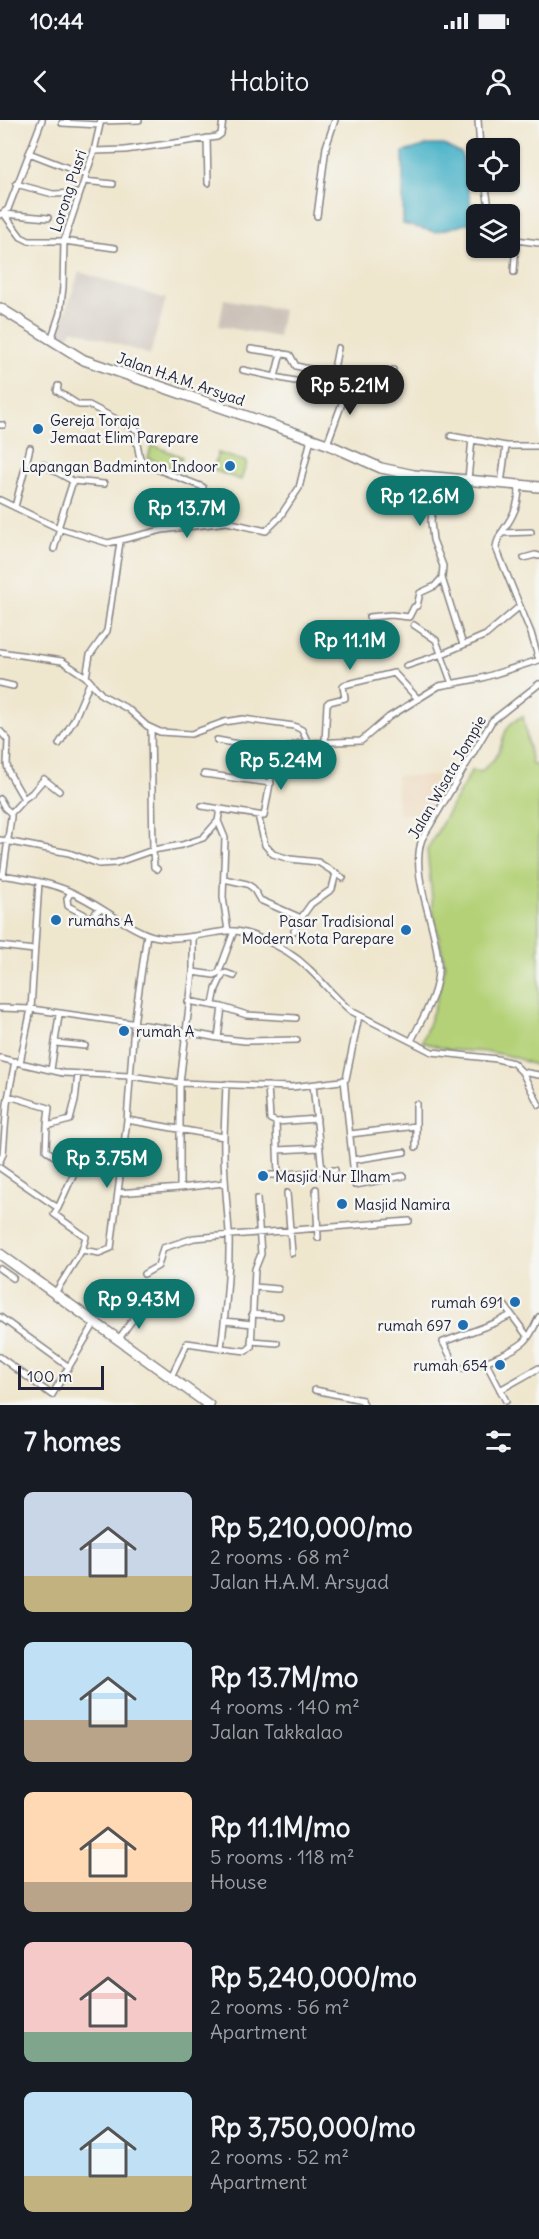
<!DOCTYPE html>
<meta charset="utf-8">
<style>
:root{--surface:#171b24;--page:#242831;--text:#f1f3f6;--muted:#9ea1a6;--accent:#0f766e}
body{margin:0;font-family:Delius,sans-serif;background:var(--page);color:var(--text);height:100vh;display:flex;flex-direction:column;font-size:22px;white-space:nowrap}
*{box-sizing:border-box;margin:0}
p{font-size:20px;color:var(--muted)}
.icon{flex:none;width:33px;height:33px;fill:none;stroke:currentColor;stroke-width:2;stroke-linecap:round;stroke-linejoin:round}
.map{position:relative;height:1285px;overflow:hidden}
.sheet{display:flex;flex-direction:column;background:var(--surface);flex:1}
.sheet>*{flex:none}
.buttons{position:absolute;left:466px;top:18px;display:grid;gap:12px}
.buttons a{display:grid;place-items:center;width:54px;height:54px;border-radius:9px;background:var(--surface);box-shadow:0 2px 4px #0004;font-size:30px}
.scale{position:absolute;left:18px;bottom:15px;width:86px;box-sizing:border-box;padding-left:6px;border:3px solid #22223b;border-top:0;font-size:16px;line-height:21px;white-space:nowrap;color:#22223b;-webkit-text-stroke:4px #f6f6f2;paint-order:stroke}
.price{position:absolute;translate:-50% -51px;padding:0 14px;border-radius:21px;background:var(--accent);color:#fff;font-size:20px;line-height:39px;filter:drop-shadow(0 2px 3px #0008)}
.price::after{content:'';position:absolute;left:50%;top:36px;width:18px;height:14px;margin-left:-9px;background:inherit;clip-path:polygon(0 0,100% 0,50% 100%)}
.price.selected{background:#222;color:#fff}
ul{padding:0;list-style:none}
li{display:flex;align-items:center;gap:18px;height:150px;padding:0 24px}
li span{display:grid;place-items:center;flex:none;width:168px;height:120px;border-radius:9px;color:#555}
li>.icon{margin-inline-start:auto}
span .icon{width:72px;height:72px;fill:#fffc;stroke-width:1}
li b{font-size:26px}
h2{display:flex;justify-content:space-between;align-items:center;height:72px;padding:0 24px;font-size:26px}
.status{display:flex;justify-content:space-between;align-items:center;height:42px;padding:0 30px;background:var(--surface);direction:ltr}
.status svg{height:16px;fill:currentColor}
header{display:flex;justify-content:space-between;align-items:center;height:78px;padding:0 24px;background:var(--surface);font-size:27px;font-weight:600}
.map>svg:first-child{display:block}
</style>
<div class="status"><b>10:44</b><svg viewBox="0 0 49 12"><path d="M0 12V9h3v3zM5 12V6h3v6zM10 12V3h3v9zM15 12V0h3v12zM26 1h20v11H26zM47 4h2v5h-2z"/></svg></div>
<header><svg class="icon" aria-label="back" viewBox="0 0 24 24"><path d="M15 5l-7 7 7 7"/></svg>Habito<svg class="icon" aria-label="person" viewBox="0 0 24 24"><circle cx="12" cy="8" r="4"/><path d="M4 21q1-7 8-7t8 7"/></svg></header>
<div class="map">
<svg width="539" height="1285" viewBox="0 0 539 1285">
<rect width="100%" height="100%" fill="#f6f6f2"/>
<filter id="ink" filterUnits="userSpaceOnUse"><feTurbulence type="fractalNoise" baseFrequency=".0167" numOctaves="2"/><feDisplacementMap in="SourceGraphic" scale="12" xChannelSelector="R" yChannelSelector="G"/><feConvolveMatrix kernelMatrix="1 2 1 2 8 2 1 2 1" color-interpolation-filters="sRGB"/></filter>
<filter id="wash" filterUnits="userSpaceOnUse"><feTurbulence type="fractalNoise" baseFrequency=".008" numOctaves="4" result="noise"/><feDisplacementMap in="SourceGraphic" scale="24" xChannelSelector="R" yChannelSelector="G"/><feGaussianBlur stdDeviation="1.35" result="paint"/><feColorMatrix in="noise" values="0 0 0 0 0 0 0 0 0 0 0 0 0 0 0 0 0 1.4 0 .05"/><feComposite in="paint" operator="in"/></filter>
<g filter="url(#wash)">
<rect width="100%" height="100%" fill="#efe6ce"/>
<path fill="#edd7bb" d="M 396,656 L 444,656 L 450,662 L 433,693 L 398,694 Z"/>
<path fill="#ccc2b9" d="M 79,152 L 166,179 L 150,235 L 73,209 L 62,225 L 54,220 L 63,200 Z
M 224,179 L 283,190 L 278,217 L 219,206 Z"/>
<path fill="#b4d177" stroke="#6b7a59" stroke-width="1.5" d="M 333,264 L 344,267 L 338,289 L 327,286 Z
M 152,325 L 182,337 L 178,350 L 148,338 Z
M 218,333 L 247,342 L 241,360 L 213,350 Z
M 523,596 L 532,645 L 539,645 L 539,947 L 514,937 L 490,932 L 450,930 L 422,922 L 436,883 L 445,845 L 434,796 L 427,730 L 472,650 L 481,652 C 485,647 491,643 495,638 C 507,620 499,607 523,596 Z"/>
<path fill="#4ab2c8" stroke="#366a82" stroke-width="1.5" d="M 428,25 L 444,25 L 462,34 L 474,102 L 435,112 L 403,104 L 403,32 Z"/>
</g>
<g filter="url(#ink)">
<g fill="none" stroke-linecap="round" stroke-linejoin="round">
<defs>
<path id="minor" d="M 478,0 L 480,28
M 101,1 L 139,0
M 62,3 L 100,5
M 207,18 L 208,63
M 94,31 L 125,30 L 217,17 L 221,14 L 223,0
M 29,33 L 86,55
M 84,61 L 113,64
M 485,62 L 490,94
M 16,64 L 53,74 L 80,73
M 4,94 L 21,117 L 29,121 L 64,121 L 115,128
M 4,94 L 48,98
M 0,95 L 8,89 L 42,0
M 317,96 L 326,27 L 335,0
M 514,152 L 516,120 L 539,123
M 51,220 L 60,193 L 63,167 L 64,121 L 94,31 L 101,0
M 251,229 L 290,235 L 296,246 L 351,259 L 380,270 L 385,270 L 390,266 L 393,250
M 243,250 L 275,257 L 281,233
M 333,254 L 338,228
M 275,257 L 295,261
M 58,266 L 57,271 L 79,285 L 89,285 L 139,311 L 137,323 L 140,339 L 149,346 L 203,367 L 203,392 L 227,402
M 0,305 L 3,305
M 451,316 L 506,326 L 501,364
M 327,324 L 351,259
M 506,326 L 539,326
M 42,344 L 73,361 L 104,364
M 435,357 L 431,402 L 433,420 L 443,446 L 442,458 L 463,525
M 468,359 L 472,319
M 519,366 C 519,376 518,385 513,394 C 508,406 497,415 496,428 L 531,513 L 539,540
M 0,380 L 58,408 L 108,423 L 162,410 L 227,402 L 266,411 L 279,398 L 299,368 L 311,319
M 15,387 L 30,328
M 58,408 L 73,361
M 501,413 L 531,412
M 54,429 L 60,408
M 524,438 L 535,435 L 539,436
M 369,497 L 391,495 L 409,497 L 414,487 L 417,486 L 420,473 L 435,466 L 442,458
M 414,505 L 436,520 L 452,564
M 0,532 L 62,541 L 86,557 L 102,575 L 128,589 L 147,606 L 160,612 L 191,614 L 224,602 L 243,599 L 294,606 L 302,610 L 308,623 L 361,621 L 389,597 L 439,566 L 482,558 L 539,540
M 406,546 L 442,534 L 486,515 L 520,486
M 86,557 L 90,535 L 107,511 L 120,422
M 0,563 L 13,566
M 151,608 L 153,730 L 154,747 L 157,749
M 0,611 L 8,620 L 7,645 L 9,653 L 24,679 L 11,693
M 217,620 L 276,631 L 306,621
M 325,622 L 327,584 L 329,582 L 345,578 L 343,566 L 344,565 L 394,553 L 418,579
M 59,624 L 74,600 L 90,562
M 204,654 L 271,663
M 0,679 L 5,688 L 11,693 L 11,697 L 3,756
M 24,679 L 32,673 L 44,659 L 59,671
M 202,686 L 264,696 L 276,631
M 258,695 L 265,725 L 273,734 L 290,739 L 318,742 L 343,758
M 218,701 L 225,718 L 223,777 L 228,811
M 0,720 L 69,733 L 99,744 L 116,743 L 153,730 L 182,725 L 203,718 L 218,701 L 220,689
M 0,755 C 24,758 49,762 71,772 C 98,784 120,803 147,814 C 174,824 201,813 228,811 C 239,810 249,814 259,818 C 278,825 295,835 309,849 C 324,863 335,878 351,891 L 432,932 L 497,939 L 513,943 L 522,952 L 539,985
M 224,759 L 247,764 L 253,768 L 260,780 L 301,798 L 311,784 L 332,769 L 336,753
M 71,772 L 67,779 L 68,786 L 91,798 L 100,788
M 294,811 L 301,798
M 193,817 L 193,852 L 180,963 L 180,1068 L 224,1063
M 0,826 L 34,830
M 193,852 L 214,855 L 219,852 L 234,811
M 188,881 L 222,887
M 213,884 L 216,869 L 223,854 L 226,853 L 234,856
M 0,888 L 31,889 L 159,907 L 218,918 L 245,921 L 297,920
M 218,918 L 222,887 L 247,895 L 296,898
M 411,921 C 423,897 440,871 438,843 C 437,804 409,756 422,719 L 492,601 L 539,564
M 56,923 L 85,926
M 0,938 L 20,943 L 31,889 L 39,762
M 20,943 L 63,953 L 130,956 L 180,963 L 292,967 L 341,961 L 346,959 L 359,896
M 51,950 L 59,895
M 522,952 L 539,955
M 78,954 L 75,981 L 70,1000 L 47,1006 L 46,1030 L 54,1036 L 80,1040 L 120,1051
M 344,960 L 355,1065 L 403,1056
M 268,966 L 270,999 L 276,1002 L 278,1055 L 271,1055
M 9,976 L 49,988 L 47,1006
M 416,984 L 416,1027
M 127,1000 L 224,1017 L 226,964
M 276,1002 L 317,999
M 350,1014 L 416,1006
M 277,1030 L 320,1028
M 353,1040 L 404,1032
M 0,1041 L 3,1034 L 7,984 L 15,941
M 0,1048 L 58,1088 L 54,1094 L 86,1117 L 82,1130 L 55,1173
M 322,1051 L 335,1050
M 278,1055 L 322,1051 L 313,965
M 316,1069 L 318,1118
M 118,1073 L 180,1068
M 287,1073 L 292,1133
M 58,1088 L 80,1040
M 82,1130 L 99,1133 L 111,1128 L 127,1000 L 134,904 L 147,814
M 0,1149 L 13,1158
M 144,1154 L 158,1146 L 163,1128 L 194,1118 L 409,1101
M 254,1167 L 278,1169
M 505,1186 L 528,1217
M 252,1194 L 280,1196
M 511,1195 L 495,1203 L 443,1222 L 457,1249 C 472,1249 512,1232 524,1222 C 531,1216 535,1205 539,1197
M 0,1197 L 69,1247
M 225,1201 L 252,1204
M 118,1220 L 141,1188
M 251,1221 L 277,1223
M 221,1228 L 246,1231 L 251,1227 L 255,1149 L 261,1134 L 257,1079
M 0,1237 L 52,1275 L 95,1203
M 485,1241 L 506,1281
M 171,1257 L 187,1223 L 221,1228 C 226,1190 230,1151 229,1113 C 227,1081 223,1049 224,1017
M 315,1270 L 362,1280 L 364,1285
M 500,1270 L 539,1248"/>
<path id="trunk" d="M 0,188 L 84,240 L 327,324 L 381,348 L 414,355 L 539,367
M 0,1134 L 209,1285"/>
</defs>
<use href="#minor" stroke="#888484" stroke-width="8"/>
<use href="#trunk" stroke="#888484" stroke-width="12"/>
<use href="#minor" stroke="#fff" stroke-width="5"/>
<use href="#trunk" stroke="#fff" stroke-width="9"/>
</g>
</g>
<g fill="#1f6fb2" stroke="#f6f6f2" stroke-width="2">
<circle cx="38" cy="309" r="6"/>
<circle cx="230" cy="346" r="6"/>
<circle cx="56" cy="800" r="6"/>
<circle cx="406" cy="810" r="6"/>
<circle cx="124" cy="911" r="6"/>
<circle cx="263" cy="1056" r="6"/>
<circle cx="342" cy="1084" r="6"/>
<circle cx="515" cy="1182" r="6"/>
<circle cx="463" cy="1205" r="6"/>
<circle cx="500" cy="1245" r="6"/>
</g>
<g text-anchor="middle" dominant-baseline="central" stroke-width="5" stroke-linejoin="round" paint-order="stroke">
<g font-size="15" fill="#22223b" stroke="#f6f6f2">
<text transform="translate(68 71) rotate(-72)">Lorong Pusri</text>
<text transform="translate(181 259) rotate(19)">Jalan H.A.M. Arsyad</text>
<text transform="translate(447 657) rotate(-60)">Jalan Wisata Jompie</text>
</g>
<g font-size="15" fill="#22223b" stroke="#f6f6f2" text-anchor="start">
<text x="50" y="300">Gereja Toraja<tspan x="50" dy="17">Jemaat Elim Parepare</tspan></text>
<text x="218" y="346" text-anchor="end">Lapangan Badminton Indoor</text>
<text x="68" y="800">rumahs A</text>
<text x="394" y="801" text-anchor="end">Pasar Tradisional<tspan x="394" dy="17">Modern Kota Parepare</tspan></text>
<text x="136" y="911">rumah A</text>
<text x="275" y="1056">Masjid Nur Ilham</text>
<text x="354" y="1084">Masjid Namira</text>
<text x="503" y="1182" text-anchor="end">rumah 691</text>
<text x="451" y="1205" text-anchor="end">rumah 697</text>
<text x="488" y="1245" text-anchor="end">rumah 654</text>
</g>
</g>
</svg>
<div class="buttons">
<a><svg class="icon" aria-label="locate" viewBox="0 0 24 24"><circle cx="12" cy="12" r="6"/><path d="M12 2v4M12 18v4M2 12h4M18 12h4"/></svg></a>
<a><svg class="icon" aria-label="layers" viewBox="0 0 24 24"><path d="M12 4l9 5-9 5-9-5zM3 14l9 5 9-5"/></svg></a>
</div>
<div class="scale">100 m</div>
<b class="price selected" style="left:350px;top:296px">Rp 5.21M</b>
<b class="price" style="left:420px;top:407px">Rp 12.6M</b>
<b class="price" style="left:187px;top:419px">Rp 13.7M</b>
<b class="price" style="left:350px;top:551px">Rp 11.1M</b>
<b class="price" style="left:281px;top:671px">Rp 5.24M</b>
<b class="price" style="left:107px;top:1069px">Rp 3.75M</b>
<b class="price" style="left:139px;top:1210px">Rp 9.43M</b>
</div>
<section class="sheet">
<h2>7 homes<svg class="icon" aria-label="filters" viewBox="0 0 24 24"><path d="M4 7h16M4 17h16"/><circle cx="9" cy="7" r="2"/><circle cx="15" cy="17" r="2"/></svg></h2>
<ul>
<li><span style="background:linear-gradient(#c9d6e8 70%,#c2b280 0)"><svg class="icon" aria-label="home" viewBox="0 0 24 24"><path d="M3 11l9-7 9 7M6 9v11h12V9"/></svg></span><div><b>Rp 5,210,000/mo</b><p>2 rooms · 68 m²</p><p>Jalan H.A.M. Arsyad</p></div></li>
<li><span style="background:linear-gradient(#bfe0f5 65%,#b9a48a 0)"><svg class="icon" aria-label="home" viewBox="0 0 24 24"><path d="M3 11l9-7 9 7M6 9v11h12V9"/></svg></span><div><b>Rp 13.7M/mo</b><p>4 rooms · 140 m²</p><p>Jalan Takkalao</p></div></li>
<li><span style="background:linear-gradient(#ffd9b3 75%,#b9a48a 0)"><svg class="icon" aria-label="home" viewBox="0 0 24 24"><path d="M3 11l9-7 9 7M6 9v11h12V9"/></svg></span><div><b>Rp 11.1M/mo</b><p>5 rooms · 118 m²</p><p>House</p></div></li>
<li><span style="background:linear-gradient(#f6c9c9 75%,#7fa58c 0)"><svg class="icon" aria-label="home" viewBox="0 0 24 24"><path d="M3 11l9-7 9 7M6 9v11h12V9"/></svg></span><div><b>Rp 5,240,000/mo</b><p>2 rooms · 56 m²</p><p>Apartment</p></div></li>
<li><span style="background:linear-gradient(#bfe0f5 70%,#c2b280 0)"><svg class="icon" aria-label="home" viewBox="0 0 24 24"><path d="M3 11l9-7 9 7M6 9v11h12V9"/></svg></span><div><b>Rp 3,750,000/mo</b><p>2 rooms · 52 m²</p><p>Apartment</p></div></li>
</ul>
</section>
